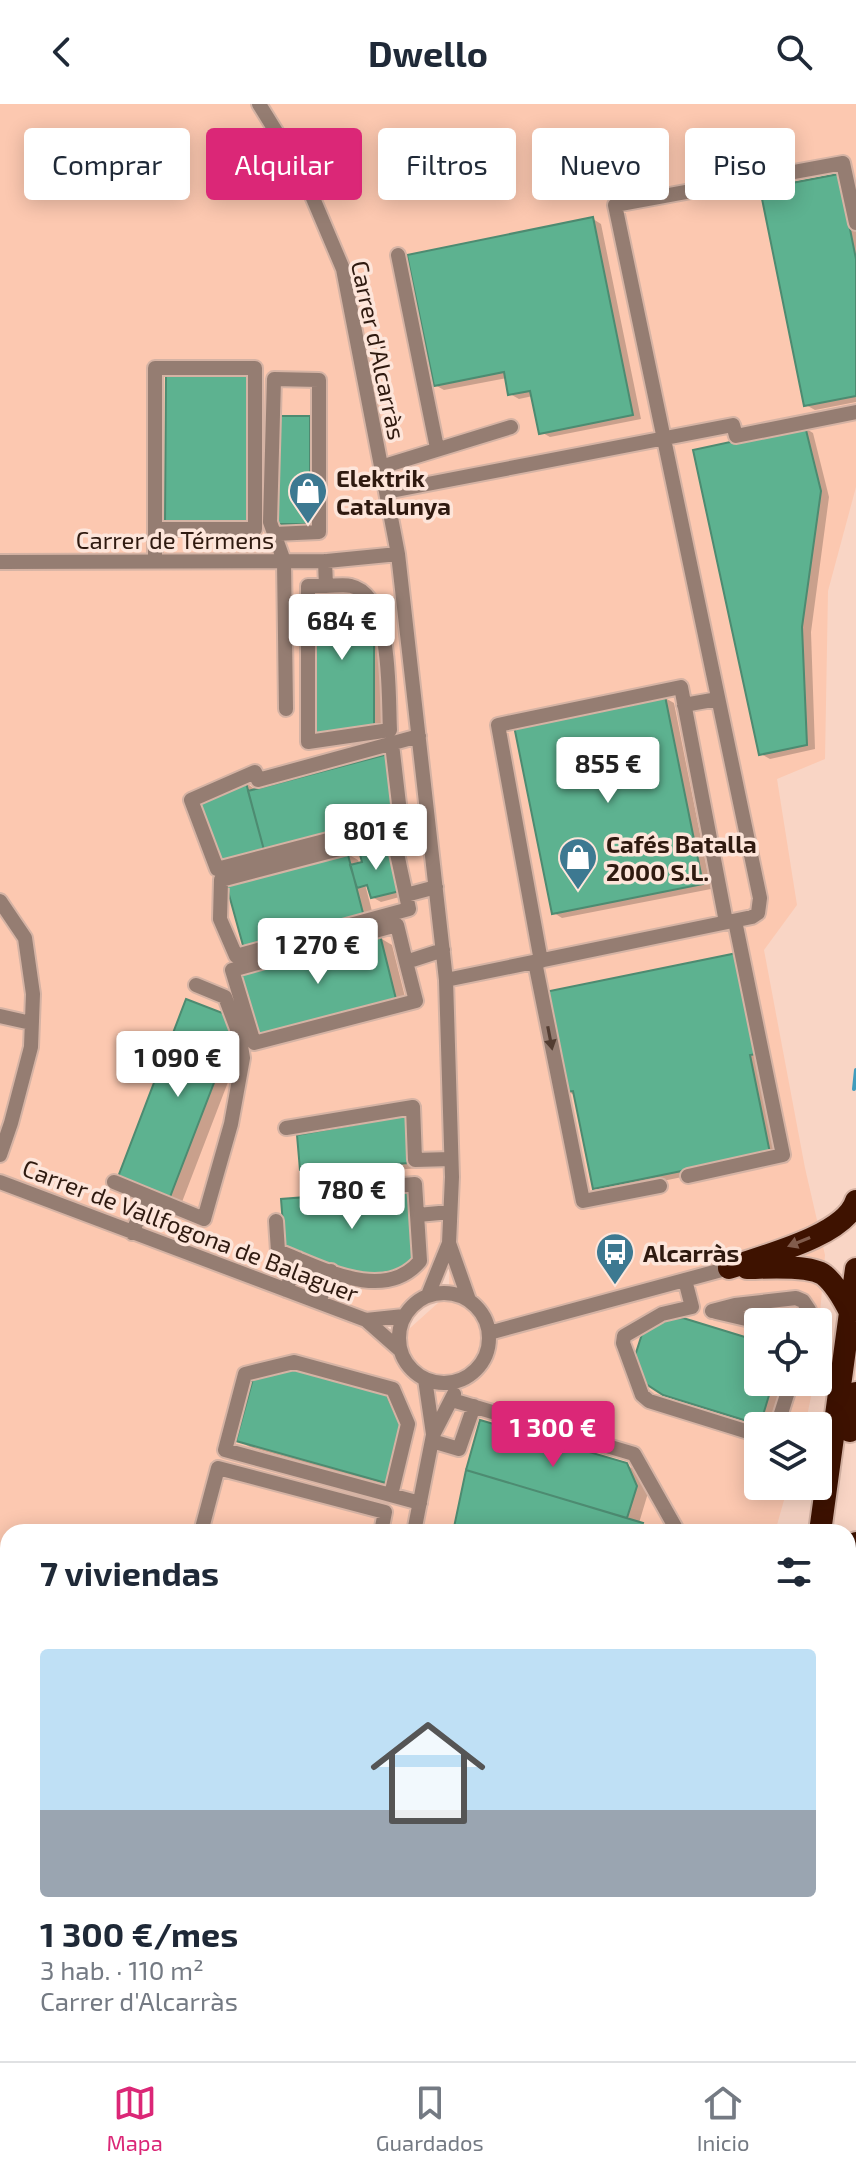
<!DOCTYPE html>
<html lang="es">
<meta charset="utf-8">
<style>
:root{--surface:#fff;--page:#f2f2f3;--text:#1f2937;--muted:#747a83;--line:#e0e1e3;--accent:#db2777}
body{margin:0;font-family:"Exo 2",sans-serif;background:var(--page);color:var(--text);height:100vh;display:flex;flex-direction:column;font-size:30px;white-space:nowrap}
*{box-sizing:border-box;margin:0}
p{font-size:26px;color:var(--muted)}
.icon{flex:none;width:44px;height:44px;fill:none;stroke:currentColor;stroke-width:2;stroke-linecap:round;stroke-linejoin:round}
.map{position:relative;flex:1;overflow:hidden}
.details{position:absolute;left:0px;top:1420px;width:856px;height:538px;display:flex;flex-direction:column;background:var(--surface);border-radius:24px 24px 0 0;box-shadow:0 4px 20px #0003}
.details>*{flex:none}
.hud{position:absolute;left:24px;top:24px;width:808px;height:72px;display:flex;gap:16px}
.buttons{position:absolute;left:744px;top:1204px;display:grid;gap:16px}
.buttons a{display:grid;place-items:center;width:88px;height:88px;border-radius:8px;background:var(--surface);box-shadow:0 4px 20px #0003;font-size:40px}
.price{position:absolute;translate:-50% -68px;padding:0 18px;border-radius:8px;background:#fff;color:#222;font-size:26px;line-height:52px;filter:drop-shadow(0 2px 4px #0008)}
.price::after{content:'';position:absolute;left:50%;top:48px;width:24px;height:18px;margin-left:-12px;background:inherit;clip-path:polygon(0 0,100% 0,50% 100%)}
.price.current{background:var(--accent);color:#fff}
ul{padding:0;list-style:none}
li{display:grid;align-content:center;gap:16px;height:424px;padding:0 40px}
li+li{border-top:2px solid var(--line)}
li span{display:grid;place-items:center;height:248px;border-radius:8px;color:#555}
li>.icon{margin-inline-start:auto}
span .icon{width:144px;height:144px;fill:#fffc;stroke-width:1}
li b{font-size:34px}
h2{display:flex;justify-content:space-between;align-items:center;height:96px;padding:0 40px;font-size:34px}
.tag{padding:0 28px;border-radius:8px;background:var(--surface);box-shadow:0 4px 20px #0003;font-size:28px;line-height:72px}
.tag.current{background:var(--accent);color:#fff}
header{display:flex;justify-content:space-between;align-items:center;height:104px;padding:0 40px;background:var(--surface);font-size:36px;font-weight:700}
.tabs{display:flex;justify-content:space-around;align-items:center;height:112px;border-top:2px solid var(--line);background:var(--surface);font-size:22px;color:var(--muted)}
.tabs a{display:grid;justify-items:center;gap:4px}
.tabs .current{color:var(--accent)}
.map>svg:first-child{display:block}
</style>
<header><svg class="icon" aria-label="back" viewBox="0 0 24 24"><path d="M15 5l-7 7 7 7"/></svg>Dwello<svg class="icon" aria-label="search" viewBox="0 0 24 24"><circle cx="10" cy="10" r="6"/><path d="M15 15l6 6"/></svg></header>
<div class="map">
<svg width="856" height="1957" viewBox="0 0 856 1957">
<rect width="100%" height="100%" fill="#f9d5c5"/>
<path fill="#fcc8b0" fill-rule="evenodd" d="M 0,0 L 856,0 L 856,383 L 828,487 L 825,655 L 777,675 L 797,801 L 764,846 L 805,1064 L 825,1151 L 818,1232 L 818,1218 L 758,1218 L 758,1278 L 814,1278 L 805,1322 L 758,1322 L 758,1382 L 788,1382 L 775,1428 L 8,1428 L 8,1950 L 848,1950 L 848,1738 L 856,1730 L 856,1957 L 0,1957 ZM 450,1119 L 449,1189 L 399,1234 L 109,1121 L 366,1211 L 408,1206 L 432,1181 Z"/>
<path fill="#0003" d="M 838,72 L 856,120 L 856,298 L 815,306 L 806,301 Z
M 593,115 L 601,120 L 641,315 L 550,333 L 541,328 L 533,292 L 519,295 L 510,290 L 507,274 L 444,286 L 435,281 Z
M 310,314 L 322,321 L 322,426 L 291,426 L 279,419 Z
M 805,324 L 813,329 L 829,393 L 811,528 L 815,645 L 770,655 L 761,650 Z
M 381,510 L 385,627 L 314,630 Z
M 665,594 L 674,599 L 711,785 L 562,814 L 554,809 Z
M 245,678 L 257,687 L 232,764 Z
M 387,741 L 395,746 L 407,791 L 381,798 L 372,793 L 369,779 L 365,780 L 375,819 L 257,851 L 346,749 L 358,756 L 360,761 Z
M 380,834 L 392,841 L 407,901 L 241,870 Z
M 736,851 L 777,1054 L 603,1089 L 595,1084 L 576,992 L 567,987 Z
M 224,912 L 243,939 L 182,1098 L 132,1079 Z
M 405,1013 L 417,1020 L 420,1064 L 313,1072 L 301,1065 Z
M 758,1239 L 758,1278 L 787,1278 L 774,1322 L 759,1322 L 677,1297 L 664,1290 Z
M 384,1289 L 397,1296 L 413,1332 L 398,1385 L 250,1343 L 238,1337 Z
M 482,1319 L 626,1361 L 639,1368 L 648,1389 L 639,1419 L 654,1428 L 455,1428 L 468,1367 Z
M 8,1883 L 8,1950 L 159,1950 L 157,1957 L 0,1957 L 0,1895 Z"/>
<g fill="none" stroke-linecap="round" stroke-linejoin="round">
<path stroke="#409cbd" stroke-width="4" d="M 854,985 L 856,966"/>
</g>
<path fill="#5db290" stroke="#4d8b71" stroke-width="2" d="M 839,70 L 856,155 L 856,292 L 804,302 L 760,85 Z
M 593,113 L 633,311 L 539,330 L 530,287 L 508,291 L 504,268 L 434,282 L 407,151 Z
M 166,271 L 251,272 L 249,420 L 165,420 Z
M 277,312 L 310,312 L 310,420 L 277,420 Z
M 805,322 L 821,387 L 802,523 L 807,641 L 759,651 L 693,346 Z
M 312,486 L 344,487 L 359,492 L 369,502 L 374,516 L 374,621 L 312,631 Z
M 665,592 L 703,780 L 552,810 L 514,622 Z
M 388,650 L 394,712 L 264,746 L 248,687 Z
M 245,675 L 264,746 L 218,758 L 196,698 Z
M 387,739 L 400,787 L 371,794 L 367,781 L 357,784 L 350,761 L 362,758 L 359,747 Z
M 347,747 L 364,813 L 244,845 L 226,780 Z
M 380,831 L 396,895 L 255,932 L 239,869 Z
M 737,849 L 757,950 L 750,951 L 770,1049 L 593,1085 L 573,987 L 565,988 L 545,888 Z
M 186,895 L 225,910 L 232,932 L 170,1093 L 118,1073 Z
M 406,1011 L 409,1059 L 300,1066 L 297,1031 Z
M 410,1085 L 415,1151 L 401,1169 L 354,1172 L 285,1146 L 281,1095 Z
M 683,1214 L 758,1237 L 758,1278 L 773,1278 L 760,1321 L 663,1291 L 643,1278 L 634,1255 L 642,1230 L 661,1215 Z
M 295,1262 L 385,1287 L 402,1324 L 386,1379 L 236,1337 L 254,1271 Z
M 480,1316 L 627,1359 L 637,1382 L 627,1414 L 466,1366 Z
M 466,1366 L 643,1419 L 640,1428 L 453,1428 Z
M 3,1879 L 8,1881 L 8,1950 L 145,1950 L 143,1957 L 0,1957 L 0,1889 Z
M 848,1892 L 856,1895 L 856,1952 L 848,1950 Z"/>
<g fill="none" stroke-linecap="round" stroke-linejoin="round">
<defs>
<path id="minor" d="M 259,0 L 304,73 L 343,165 L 398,450 L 446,876 L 452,1073 L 449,1139 L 428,1191
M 398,151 L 437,344
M 381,363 L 511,323
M 386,388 L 733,321 L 736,332 L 856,308
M 155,425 L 255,425 L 255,264 L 155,264 L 155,457
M 274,430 L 319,428 L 319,276 L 274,275 L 270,418 L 284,457 L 286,605
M 325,457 L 326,482 L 308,482 L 308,638 L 390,626 C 388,593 393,491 351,482 C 344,480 334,482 326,482
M 0,458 L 327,457 L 398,450
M 684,601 L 718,595
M 392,640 L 401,717 L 217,765 L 191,696 L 255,668 L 258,676 L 419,632
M 406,791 L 409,805 L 236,852 L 220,815 L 221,776 L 393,731 L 406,791 L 436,783
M 0,797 L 25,834 L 33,890 L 31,943 L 11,1019 L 0,1051
M 541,857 L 498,621 L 681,583 L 726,818
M 406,858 L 416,897 L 254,939 L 232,866 L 397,821 L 406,858 L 443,846
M 535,858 L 583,1097 L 660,1082
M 446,876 L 752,813 L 758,809 L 760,794 L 615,101 L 843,59 L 856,119
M 0,912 L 31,919
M 286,1024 L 413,1003 L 415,1056 L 451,1055
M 688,1072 L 783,1051 L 735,817
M 0,1078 L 366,1216 L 400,1246
M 114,1078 L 148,1092
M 418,1111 L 450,1108
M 276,1117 L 278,1147 C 320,1163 384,1200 420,1157 L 415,1080 L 356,1085
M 132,1129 L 148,1092 L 204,1115 L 231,1020 L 243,954 L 239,930 L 225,893 L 196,881
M 449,1139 L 469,1196
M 685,1176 L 692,1203 L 662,1210 L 624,1232 L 623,1239 L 642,1291 L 649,1297 L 758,1331
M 286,1186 L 298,1155
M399 1234a45 45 0 1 1 90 0a45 45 0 1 1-90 0Z
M 319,1198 L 331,1167
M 712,1207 L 735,1201 L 796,1194 L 803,1197 L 809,1206 L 806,1218
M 716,1208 L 759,1218
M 366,1216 L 404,1212
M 489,1229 L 729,1164
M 425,1275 L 433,1330
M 393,1285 L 294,1258 L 245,1270 L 225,1346 L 420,1399
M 452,1296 L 634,1350 L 678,1428
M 777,1322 L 791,1278
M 432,1337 L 459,1345 L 474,1302
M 391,1391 L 408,1320 L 393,1285
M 201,1428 L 218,1364 L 385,1408 L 381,1428
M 414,1428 L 433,1331 L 454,1290
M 0,1598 L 8,1600
M 0,1734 L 8,1737
M 0,1829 L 8,1809
M 0,1856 L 8,1859
M 253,1957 L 255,1950
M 725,1957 L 729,1950"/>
<path id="highway" d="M 729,1164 C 762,1152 845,1132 856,1097
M 747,1164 C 765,1164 809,1160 824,1171 C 835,1180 844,1196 850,1208
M 850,1327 L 856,1289
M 820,1428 L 856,1165
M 848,1469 L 856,1439
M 848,1555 L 856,1525
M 848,1840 L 856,1847
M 607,1957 L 611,1950
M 639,1957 L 644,1950"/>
</defs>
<use href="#minor" stroke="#d5b3a4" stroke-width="18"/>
<use href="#highway" stroke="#d5b3a4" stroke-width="26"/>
<use href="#minor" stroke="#957d72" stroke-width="14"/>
<use href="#highway" stroke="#3e1200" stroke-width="22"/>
</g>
<defs><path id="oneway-solid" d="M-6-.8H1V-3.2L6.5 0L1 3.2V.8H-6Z" transform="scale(2)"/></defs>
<use fill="#533d32" href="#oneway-solid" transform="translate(550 934) rotate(79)"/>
<use fill="#815c4c" href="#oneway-solid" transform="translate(799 1138) rotate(158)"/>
<defs>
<symbol id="shop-pin" viewBox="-11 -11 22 30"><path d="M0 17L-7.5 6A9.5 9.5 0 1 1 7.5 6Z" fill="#3d7991" stroke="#fde5da"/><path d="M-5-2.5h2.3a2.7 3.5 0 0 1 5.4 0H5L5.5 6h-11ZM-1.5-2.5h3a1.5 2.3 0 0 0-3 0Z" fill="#fff"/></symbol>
<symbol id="bus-pin" viewBox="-11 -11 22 30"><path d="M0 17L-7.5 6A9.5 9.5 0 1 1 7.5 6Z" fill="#3d7991" stroke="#fde5da"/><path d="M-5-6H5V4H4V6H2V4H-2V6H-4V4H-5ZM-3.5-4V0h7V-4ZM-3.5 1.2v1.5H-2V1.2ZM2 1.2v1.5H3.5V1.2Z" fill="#fff"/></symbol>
</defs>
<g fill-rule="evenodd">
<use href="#shop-pin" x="286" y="365" width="44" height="60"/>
<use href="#shop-pin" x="556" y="731" width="44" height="60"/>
<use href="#bus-pin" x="593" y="1126" width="44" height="60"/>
</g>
<g text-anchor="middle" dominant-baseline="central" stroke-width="7" stroke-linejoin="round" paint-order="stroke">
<g font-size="24" fill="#2f1a10" stroke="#fde5da">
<text transform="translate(379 246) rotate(78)">Carrer d'Alcarràs</text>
<text x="175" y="435">Carrer de Térmens</text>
<text transform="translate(191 1126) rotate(21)">Carrer de Vallfogona de Balaguer</text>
</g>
<g font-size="24" font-weight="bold" fill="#2f1a10" stroke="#fde5da" text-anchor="start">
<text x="336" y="373">Elektrik<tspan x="336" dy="28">Catalunya</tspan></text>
<text x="606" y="739">Cafés Batalla<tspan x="606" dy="28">2000 S.L.</tspan></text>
<text x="643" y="1148">Alcarràs</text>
</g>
</g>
</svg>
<div class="buttons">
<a><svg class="icon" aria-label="locate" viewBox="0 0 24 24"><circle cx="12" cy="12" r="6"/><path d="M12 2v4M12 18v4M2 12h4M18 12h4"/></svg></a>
<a><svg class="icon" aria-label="layers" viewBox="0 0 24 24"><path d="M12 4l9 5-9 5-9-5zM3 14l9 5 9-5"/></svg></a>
</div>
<b class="price" style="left:342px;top:558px">684 €</b>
<b class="price" style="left:608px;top:701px">855 €</b>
<b class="price" style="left:376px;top:768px">801 €</b>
<b class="price" style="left:318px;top:882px">1 270 €</b>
<b class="price" style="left:178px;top:995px">1 090 €</b>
<b class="price" style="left:352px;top:1127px">780 €</b>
<b class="price current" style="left:553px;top:1365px">1 300 €</b>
<div class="hud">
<a class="tag">Comprar</a>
<a class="tag current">Alquilar</a>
<a class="tag">Filtros</a>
<a class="tag">Nuevo</a>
<a class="tag">Piso</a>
</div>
<section class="details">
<h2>7 viviendas<svg class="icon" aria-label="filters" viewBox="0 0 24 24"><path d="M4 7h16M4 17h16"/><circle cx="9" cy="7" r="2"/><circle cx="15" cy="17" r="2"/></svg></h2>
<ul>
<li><span style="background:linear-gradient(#bfe0f5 65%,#9aa5b1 0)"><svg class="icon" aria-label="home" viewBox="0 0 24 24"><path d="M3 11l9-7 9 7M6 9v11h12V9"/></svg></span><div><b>1 300 €/mes</b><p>3 hab. · 110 m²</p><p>Carrer d'Alcarràs</p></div></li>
</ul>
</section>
</div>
<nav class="tabs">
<a class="current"><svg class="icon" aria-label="map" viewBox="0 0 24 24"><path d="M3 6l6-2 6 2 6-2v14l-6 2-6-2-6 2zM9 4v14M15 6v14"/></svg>Mapa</a>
<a><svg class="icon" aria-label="saved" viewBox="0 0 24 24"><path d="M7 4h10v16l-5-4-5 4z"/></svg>Guardados</a>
<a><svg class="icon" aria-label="home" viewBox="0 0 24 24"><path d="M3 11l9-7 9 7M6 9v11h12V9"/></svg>Inicio</a>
</nav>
